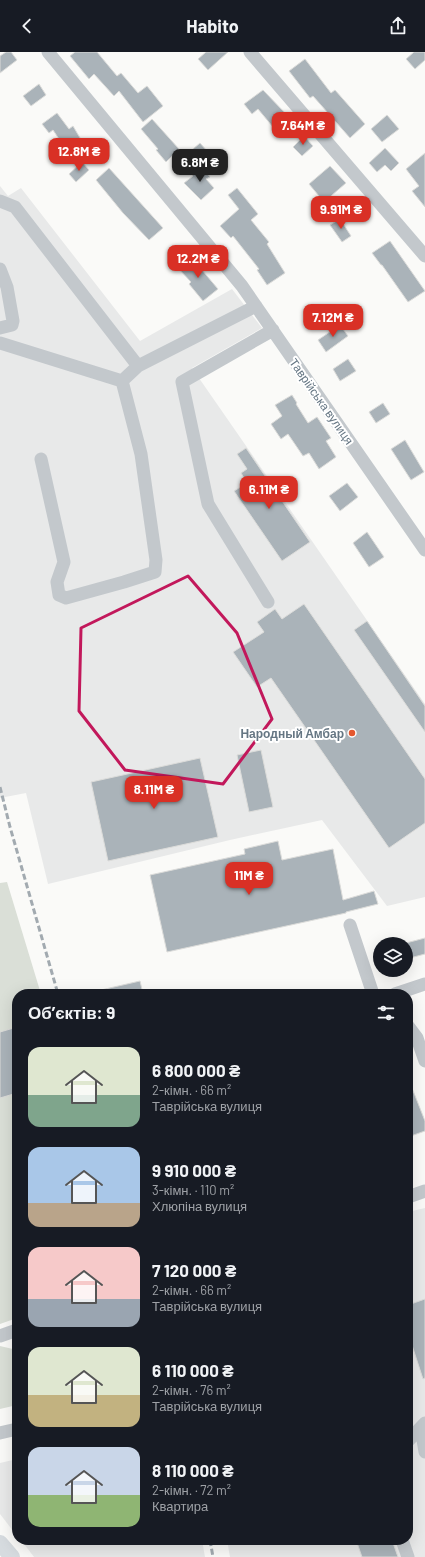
<!DOCTYPE html>
<html lang="uk">
<meta charset="utf-8">
<style>
:root{--surface:#171b24;--page:#20242c;--text:#f1f3f6;--muted:#9ea1a6;--accent:#d93025}
body{margin:0;font-family:Barlow,sans-serif;background:var(--page);color:var(--text);height:100vh;display:flex;flex-direction:column;font-size:15px;white-space:nowrap}
*{box-sizing:border-box;margin:0}
p{font-size:13px;color:var(--muted)}
.icon{flex:none;width:22px;height:22px;fill:none;stroke:currentColor;stroke-width:2;stroke-linecap:round;stroke-linejoin:round}
.map{position:relative;flex:1;overflow:hidden}
.drawer{position:absolute;left:12px;top:937px;width:401px;height:556px;display:flex;flex-direction:column;background:var(--surface);border-radius:16px;box-shadow:0 4px 16px #0002}
.drawer>*{flex:none}
.buttons{position:absolute;left:373px;top:885px;display:grid;gap:8px}
.buttons a{display:grid;place-items:center;width:40px;height:40px;border-radius:50%;background:var(--surface);box-shadow:0 4px 16px #0002;font-size:20px}
.price{position:absolute;translate:-50% -34px;padding:0 9px;border-radius:8px;background:var(--accent);color:#fff;font-size:13px;line-height:26px;filter:drop-shadow(0 1px 2px #0008)}
.price::after{content:'';position:absolute;left:50%;top:24px;width:12px;height:9px;margin-left:-6px;background:inherit;clip-path:polygon(0 0,100% 0,50% 100%)}
.price.active{background:#222;color:#fff}
ul{padding:0;list-style:none}
li{display:flex;align-items:center;gap:12px;height:100px;padding:0 16px}
li span{display:grid;place-items:center;flex:none;width:112px;height:80px;border-radius:12px;color:#555}
li>.icon{margin-inline-start:auto}
span .icon{width:48px;height:48px;fill:#fffc;stroke-width:1}
li b{font-size:17px}
h2{display:flex;justify-content:space-between;align-items:center;height:48px;padding:0 16px;font-size:17px}
header{display:flex;justify-content:space-between;align-items:center;height:52px;padding:0 16px;background:var(--surface);font-size:18px;font-weight:700}
.map>svg:first-child{display:block}
</style>
<header><svg class="icon" aria-label="back" viewBox="0 0 24 24"><path d="M15 5l-7 7 7 7"/></svg>Habito<svg class="icon" aria-label="share" viewBox="0 0 24 24"><path d="M12 15V3M7 8l5-5 5 5M5 13v7h14v-7"/></svg></header>
<div class="map">
<svg width="425" height="1505" viewBox="0 0 425 1505">
<rect width="100%" height="100%" fill="#fafaf8"/>
<path fill="#e8e9e9" d="M 0,134 L 8,144 L 21,136 L 140,289 L 232,237 L 262,276 L 192,316 L 425,652 L 425,845 L 387,854 L 322,768 L 230,788 L 48,832 L 26,741 L 0,746 Z
M 425,1156 L 425,1505 L 230,1505 L 227,1488 L 408,1488 L 408,1160 Z
M 17,1407 L 17,1484 L 0,1462 L 0,1411 Z
M 21,1488 L 202,1488 L 205,1505 L 34,1505 Z"/>
<path fill="#dadfd7" d="M 7,830 L 41,942 L 17,942 L 17,1266 L 0,1272 L 0,831 Z
M 0,1294 L 17,1298 L 17,1353 L 0,1357 Z"/>
<path fill="#aab3b9" stroke="#dcdcda" d="M 6,0 L 11,0 L 17,8 L 0,21 L 0,4 Z
M 75,0 L 97,0 L 117,24 L 121,21 L 138,41 L 147,34 L 163,54 L 143,70 L 119,39 L 114,44 L 94,22 L 89,27 L 70,4 Z
M 206,0 L 228,0 L 208,18 L 198,7 Z
M 414,0 L 425,0 L 425,8 L 415,17 L 406,7 Z
M 305,7 L 331,41 L 335,38 L 365,72 L 350,86 L 313,44 L 310,46 L 289,19 Z
M 39,32 L 46,43 L 31,54 L 23,44 Z
M 263,38 L 287,63 L 273,75 L 258,57 L 252,62 L 244,52 Z
M 57,61 L 69,77 L 73,74 L 83,91 L 85,89 L 92,97 L 78,109 L 63,93 L 53,78 L 49,81 L 42,72 Z
M 387,63 L 399,77 L 382,90 L 371,77 Z
M 152,67 L 179,97 L 166,110 L 156,98 L 158,97 L 141,77 Z
M 304,84 L 313,94 L 302,104 L 293,95 Z
M 200,91 L 207,99 L 193,111 L 186,103 Z
M 385,96 L 399,111 L 391,119 L 385,113 L 377,120 L 369,111 Z
M 425,101 L 425,155 L 412,139 L 419,134 L 406,117 Z
M 82,110 L 89,118 L 76,130 L 69,122 Z
M 200,113 L 210,125 L 206,127 L 214,136 L 201,148 L 184,131 L 193,124 L 190,121 Z
M 330,114 L 346,131 L 324,150 L 309,132 Z
M 109,116 L 163,176 L 149,188 L 123,161 L 96,128 Z
M 237,136 L 258,162 L 251,168 L 269,190 L 267,192 L 285,221 L 267,233 L 257,218 L 259,217 L 233,184 L 231,186 L 220,174 L 239,157 L 228,143 Z
M 340,167 L 351,184 L 342,190 L 330,173 Z
M 390,189 L 425,239 L 408,250 L 382,213 L 381,213 L 372,201 Z
M 190,204 L 218,237 L 203,249 L 189,232 L 191,230 L 178,216 Z
M 340,273 L 348,284 L 326,300 L 318,288 Z
M 348,307 L 356,319 L 340,329 L 333,317 Z
M 292,343 L 297,351 L 296,352 L 308,371 L 317,365 L 331,386 L 326,389 L 336,405 L 319,417 L 309,401 L 303,404 L 288,382 L 281,387 L 271,372 L 282,364 L 275,353 Z
M 383,351 L 390,362 L 376,371 L 369,360 Z
M 405,388 L 424,420 L 411,428 L 391,397 Z
M 246,396 L 310,490 L 282,509 L 234,439 L 247,431 L 241,421 L 247,417 L 237,402 Z
M 347,431 L 358,445 L 340,459 L 329,444 Z
M 367,480 L 384,505 L 369,515 L 353,491 Z
M 304,552 L 425,727 L 425,771 L 389,796 L 271,626 L 257,635 L 233,600 L 264,580 L 257,570 L 275,557 L 282,567 Z
M 367,569 L 425,654 L 425,680 L 354,578 Z
M 261,698 L 273,755 L 249,760 L 237,703 Z
M 200,706 L 218,785 L 108,809 L 91,730 Z
M 278,789 L 282,808 L 333,797 L 343,848 L 374,839 L 378,852 L 346,860 L 346,861 L 167,900 L 150,823 L 245,802 L 244,797 Z
M 425,886 L 425,902 L 406,907 L 406,891 Z
M 140,929 L 143,942 L 101,942 L 101,938 Z
M 17,975 L 17,1041 L 0,1046 L 0,980 Z
M 408,1026 L 425,1069 L 425,1079 L 408,1085 Z
M 425,1247 L 425,1326 L 423,1327 L 408,1281 L 408,1253 Z
M 356,1488 L 392,1488 L 398,1505 L 362,1505 Z"/>
<g fill="none" stroke-linecap="round" stroke-linejoin="round">
<path stroke="#c3c8cc" stroke-width="13" d="M 48,0 L 242,234 L 425,498
M 250,0 L 425,204
M 0,149 L 15,155 L 138,314
M 0,217 L 7,235 L 13,269 L 12,273 L 0,276
M 0,291 L 122,329
M 41,407 L 64,510 L 57,530 L 59,543 L 66,546 L 124,530 L 155,520 L 156,508 L 141,402 L 122,329 L 138,314 L 256,254
M 268,550 L 208,452 L 182,330 L 273,278
M 350,873 L 373,942
M 395,942 L 425,932
M 408,974 L 417,986 L 425,1009
M 408,1145 L 425,1139
M 0,1284 L 17,1278
M 0,1381 L 17,1377
M 425,1383 L 423,1388 L 425,1400
M 408,1389 L 425,1371
M 402,1488 L 408,1505"/>
<path stroke="#d6dbdf" stroke-width="16" d="M 0,1491 L 12,1505"/>
<path stroke="#a2aab0" stroke-width="3" stroke-dasharray="6 3" stroke-linecap="butt" d="M 0,735 L 10,775 L 58,942
M 210,1488 L 213,1505"/>
</g>
<path fill="none" stroke="#c2185b" stroke-width="3" stroke-linejoin="round" d="M 188,524 L 237,581 L 272,667 L 223,732 L 125,718 L 79,659 L 81,576 Z"/>
<circle fill="#e4572e" stroke="#fff" stroke-width="1.5" cx="352" cy="681" r="4"/>
<g text-anchor="middle" dominant-baseline="central" stroke-width="4" stroke-linejoin="round" paint-order="stroke">
<g font-size="12" fill="#657683" stroke="#fff">
<text transform="translate(322 349) rotate(55)">Таврійська вулиця</text>
</g>
<g font-size="12" font-weight="bold" fill="#657683" stroke="#fff" text-anchor="end">
<text x="344" y="681">Народный Амбар</text>
</g>
</g>
</svg>
<div class="buttons">
<a><svg class="icon" aria-label="layers" viewBox="0 0 24 24"><path d="M12 4l9 5-9 5-9-5zM3 14l9 5 9-5"/></svg></a>
</div>
<b class="price" style="left:303px;top:94px">7.64M ₴</b>
<b class="price" style="left:79px;top:120px">12.8M ₴</b>
<b class="price active" style="left:200px;top:131px">6.8M ₴</b>
<b class="price" style="left:341px;top:178px">9.91M ₴</b>
<b class="price" style="left:198px;top:227px">12.2M ₴</b>
<b class="price" style="left:333px;top:286px">7.12M ₴</b>
<b class="price" style="left:269px;top:458px">6.11M ₴</b>
<b class="price" style="left:154px;top:758px">8.11M ₴</b>
<b class="price" style="left:249px;top:844px">11M ₴</b>
<section class="drawer">
<h2>Об’єктів: 9<svg class="icon" aria-label="filters" viewBox="0 0 24 24"><path d="M4 7h16M4 17h16"/><circle cx="9" cy="7" r="2"/><circle cx="15" cy="17" r="2"/></svg></h2>
<ul>
<li><span style="background:linear-gradient(#dfe7d0 60%,#7fa58c 0)"><svg class="icon" aria-label="home" viewBox="0 0 24 24"><path d="M3 11l9-7 9 7M6 9v11h12V9"/></svg></span><div><b>6 800 000 ₴</b><p>2-кімн. · 66 m²</p><p>Таврійська вулиця</p></div></li>
<li><span style="background:linear-gradient(#a9c7e8 70%,#b9a48a 0)"><svg class="icon" aria-label="home" viewBox="0 0 24 24"><path d="M3 11l9-7 9 7M6 9v11h12V9"/></svg></span><div><b>9 910 000 ₴</b><p>3-кімн. · 110 m²</p><p>Хлюпіна вулиця</p></div></li>
<li><span style="background:linear-gradient(#f6c9c9 65%,#9aa5b1 0)"><svg class="icon" aria-label="home" viewBox="0 0 24 24"><path d="M3 11l9-7 9 7M6 9v11h12V9"/></svg></span><div><b>7 120 000 ₴</b><p>2-кімн. · 66 m²</p><p>Таврійська вулиця</p></div></li>
<li><span style="background:linear-gradient(#dfe7d0 60%,#c2b280 0)"><svg class="icon" aria-label="home" viewBox="0 0 24 24"><path d="M3 11l9-7 9 7M6 9v11h12V9"/></svg></span><div><b>6 110 000 ₴</b><p>2-кімн. · 76 m²</p><p>Таврійська вулиця</p></div></li>
<li><span style="background:linear-gradient(#c9d6e8 60%,#8fb573 0)"><svg class="icon" aria-label="home" viewBox="0 0 24 24"><path d="M3 11l9-7 9 7M6 9v11h12V9"/></svg></span><div><b>8 110 000 ₴</b><p>2-кімн. · 72 m²</p><p>Квартира</p></div></li>
</ul>
</section>
</div>
